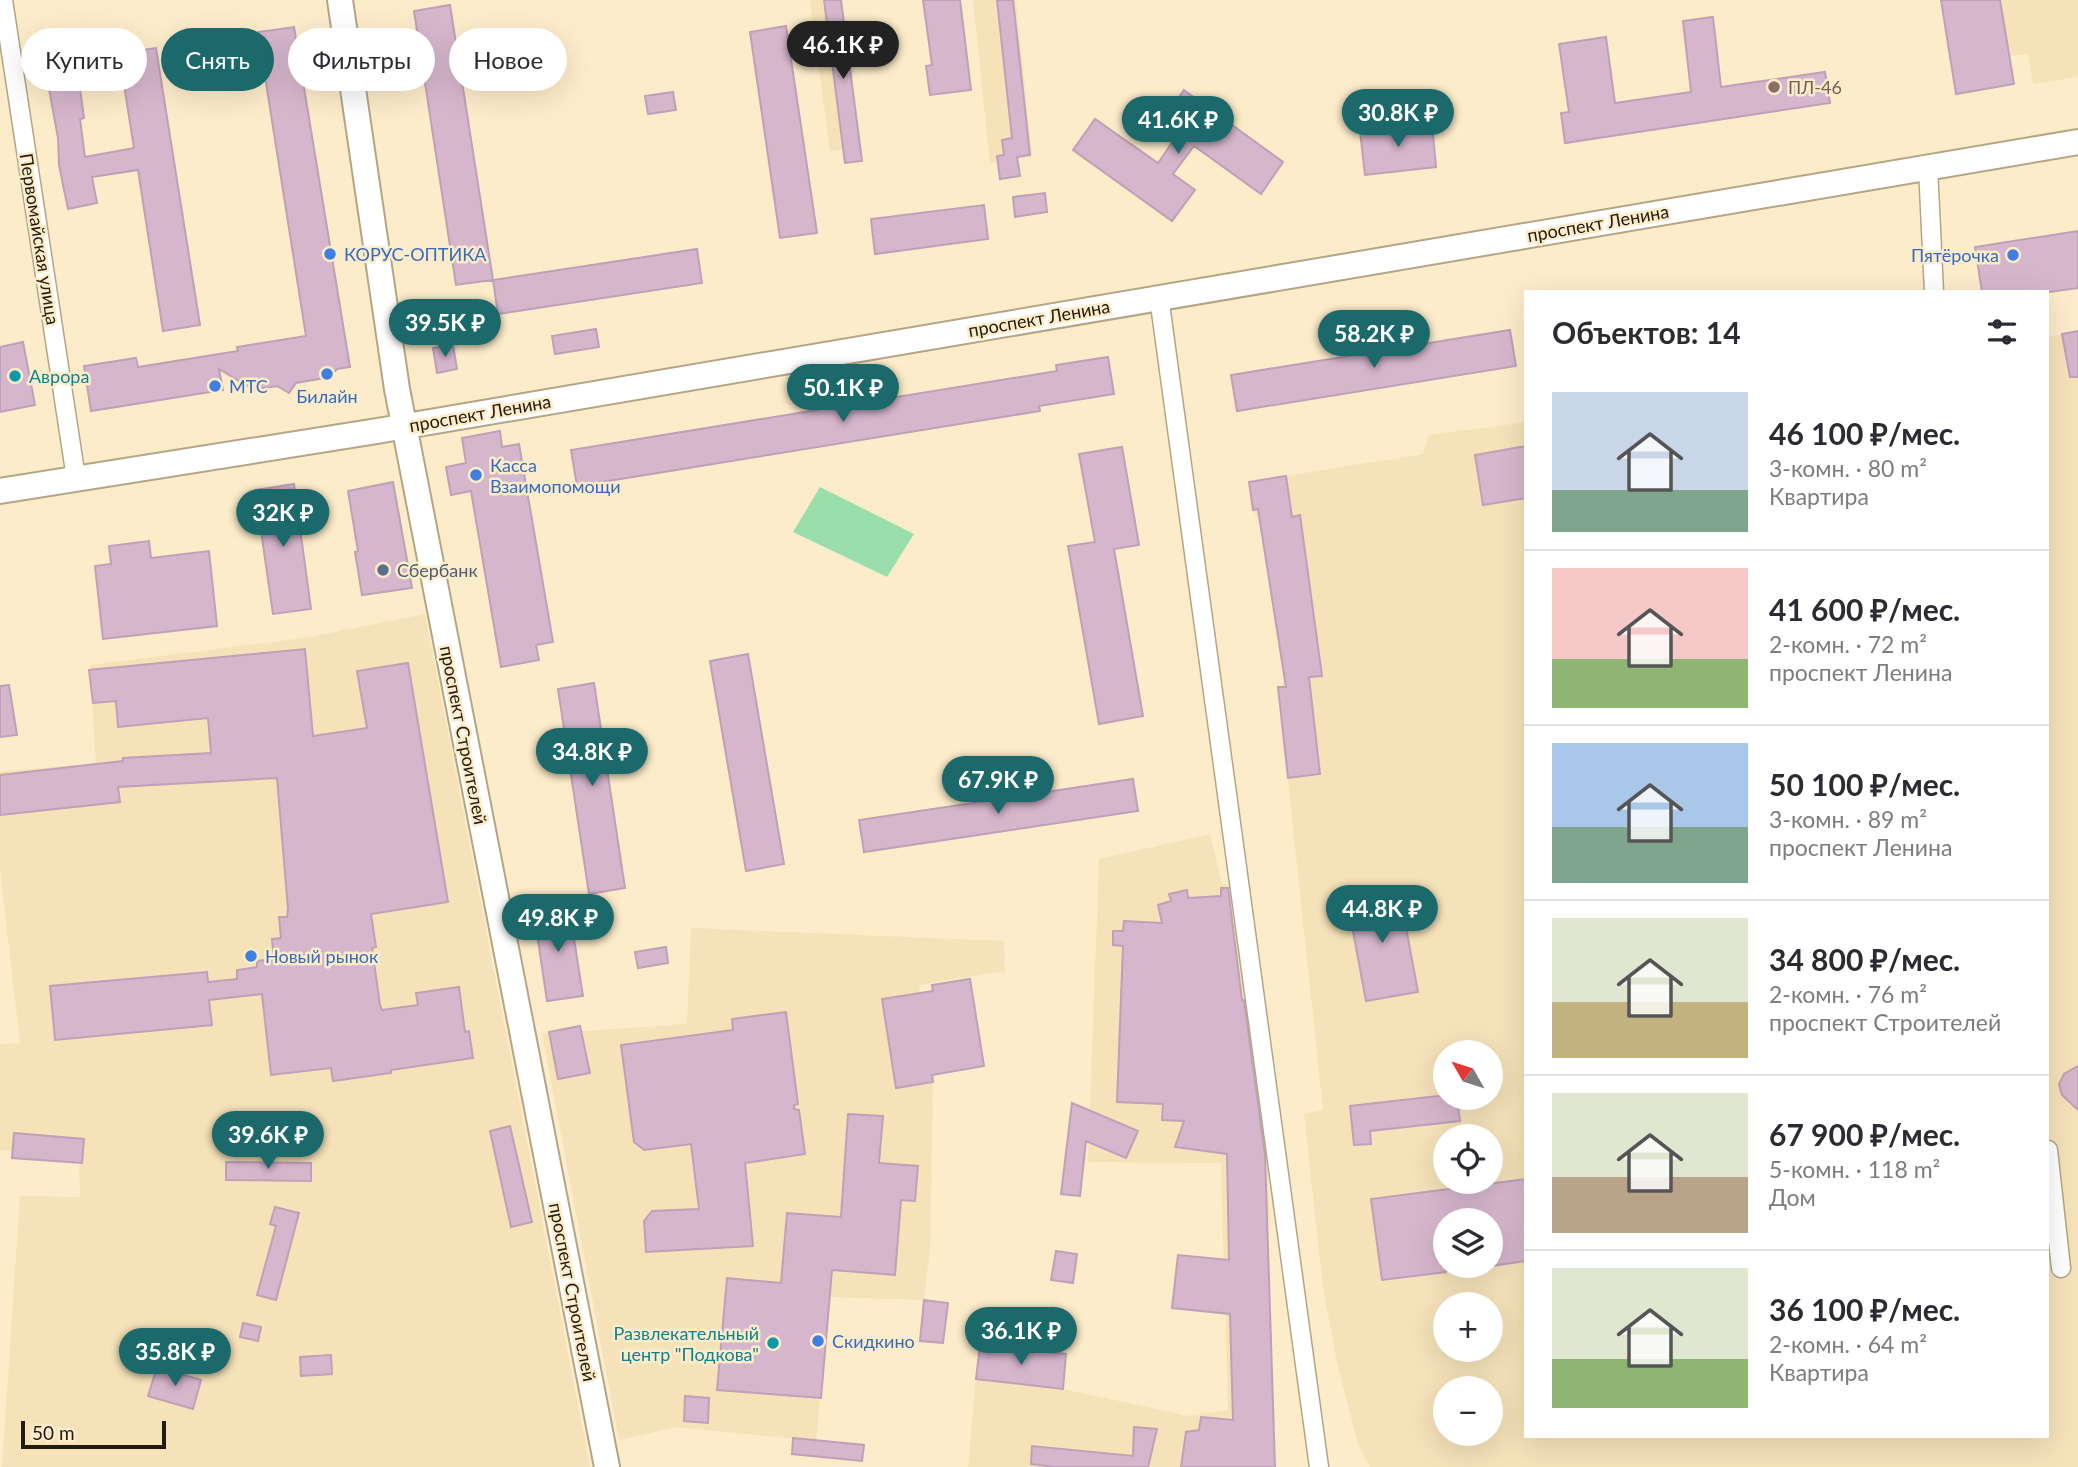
<!DOCTYPE html>
<html lang="ru">
<meta charset="utf-8">
<style>
:root{--surface:#fff;--page:#f7f7f7;--text:#2b2b33;--muted:#7c7c81;--line:#e1e1e2;--accent:#1c696c}
body{margin:0;font-family:Lato,sans-serif;background:var(--page);color:var(--text);height:100vh;display:flex;flex-direction:column;font-size:26px;white-space:nowrap}
*{box-sizing:border-box;margin:0}
p{font-size:23px;color:var(--muted)}
.icon{flex:none;width:38px;height:38px;fill:none;stroke:currentColor;stroke-width:2;stroke-linecap:round;stroke-linejoin:round}
.map{position:relative;flex:1;overflow:hidden}
.drawer{position:absolute;left:1524px;top:290px;width:525px;height:1148px;display:flex;flex-direction:column;background:var(--surface);border-radius:0px;box-shadow:0 7px 28px #0002}
.drawer>*{flex:none}
.top-card{position:absolute;left:21px;top:28px;width:665px;height:63px;display:flex;gap:14px}
.needle{width:46px;rotate:309deg}
.fabs{position:absolute;left:1433px;top:1040px;display:grid;gap:14px}
.fabs a{display:grid;place-items:center;width:70px;height:70px;border-radius:50%;background:var(--surface);box-shadow:0 7px 28px #0002;font-size:35px}
.scale{position:absolute;left:21px;bottom:18px;width:145px;box-sizing:border-box;padding-left:7px;border:4px solid #211c0f;border-top:0;font-size:19px;line-height:24px;white-space:nowrap;color:#211c0f;-webkit-text-stroke:5px #fcecca;paint-order:stroke}
.price{position:absolute;translate:-50% -60px;padding:0 16px;border-radius:24px;background:var(--accent);color:#fff;font-size:23px;line-height:46px;filter:drop-shadow(0 2px 4px #0008)}
.price::after{content:'';position:absolute;left:50%;top:42px;width:21px;height:16px;margin-left:-10px;background:inherit;clip-path:polygon(0 0,100% 0,50% 100%)}
.price.current{background:#222;color:#fff}
ul{padding:0;list-style:none}
li{display:flex;align-items:center;gap:21px;height:175px;padding:0 28px}
li+li{border-top:2px solid var(--line)}
li span{display:grid;place-items:center;flex:none;width:196px;height:140px;border-radius:0px;color:#555}
li>.icon{margin-inline-start:auto}
span .icon{width:84px;height:84px;fill:#fffc;stroke-width:1}
li b{font-size:30px}
h2{display:flex;justify-content:space-between;align-items:center;height:84px;padding:0 28px;font-size:30px}
.chip{padding:0 24px;border-radius:32px;background:var(--surface);box-shadow:0 7px 28px #0002;font-size:24px;line-height:63px}
.chip.current{background:var(--accent);color:#fff}
.map>svg:first-child{display:block}
</style>
<div class="map">
<svg width="2078" height="1467" viewBox="0 0 2078 1467">
<rect width="100%" height="100%" fill="#fcecca"/>
<path fill="#f5e2b9" fill-rule="evenodd" d="M 810,0 L 842,0 L 856,148 L 830,151 Z
M 973,0 L 1016,0 L 1032,156 L 990,163 Z
M 1941,0 L 2078,0 L 2078,77 L 2033,84 L 2028,54 L 2009,56 L 2014,84 L 1956,94 Z
M 2078,331 L 2078,1467 L 1370,1467 L 1358,1444 L 1337,1363 L 1323,1287 L 1304,1114 L 1323,1110 L 1278,687 L 1281,687 L 1285,680 L 1261,524 L 1253,510 L 1249,482 L 1423,454 L 1429,435 L 1526,422 L 1526,1437 L 2048,1437 L 2048,337 ZM 1446,1052 L 1491,1052 L 1491,1097 L 1446,1097 ZM 1446,1136 L 1491,1136 L 1491,1181 L 1446,1181 ZM 1446,1220 L 1491,1220 L 1491,1265 L 1446,1265 ZM 1446,1304 L 1491,1304 L 1491,1349 L 1446,1349 ZM 1446,1388 L 1491,1388 L 1491,1433 L 1446,1433 Z
M 425,614 L 590,1467 L 2,1467 L 20,1196 L 80,1197 L 79,1155 L 0,1150 L 0,1044 L 20,1043 L 0,869 L 0,772 L 96,763 L 90,665 L 304,638 Z
M 1210,834 L 1222,884 L 1246,884 L 1263,1051 L 1270,1221 L 1249,1229 L 1273,1467 L 968,1467 L 976,1379 L 1063,1389 L 1189,1416 L 1228,1410 L 1221,1163 L 1088,1162 L 1099,859 Z
M 691,928 L 1004,941 L 1005,971 L 919,985 L 933,1082 L 930,1248 L 924,1300 L 830,1297 L 816,1441 L 676,1427 L 619,1440 L 542,1034 L 687,1024 Z"/>
<path fill="#9adeab" d="M 820,487 L 914,534 L 887,577 L 793,532 Z"/>
<path fill="#d6b6cd" stroke="#bfa0b7" stroke-width="2" d="M 824,0 L 841,0 L 862,161 L 845,163 Z
M 923,0 L 960,0 L 971,90 L 930,95 L 926,66 L 932,65 Z
M 997,0 L 1013,0 L 1030,155 L 1017,157 L 1020,176 L 1000,179 L 997,156 L 1004,155 L 1002,140 L 1012,138 Z
M 1941,0 L 2000,0 L 2014,84 L 1956,94 Z
M 450,5 L 493,280 L 456,285 L 414,11 Z
M 1713,17 L 1721,87 L 1825,72 L 1830,103 L 1565,143 L 1561,113 L 1569,112 L 1559,44 L 1606,37 L 1615,103 L 1691,92 L 1683,21 Z
M 786,26 L 817,233 L 780,238 L 750,32 Z
M 294,27 L 350,367 L 337,369 L 330,377 L 296,383 L 289,393 L 277,386 L 254,390 L 219,369 L 223,390 L 91,411 L 84,366 L 136,358 L 138,367 L 238,351 L 237,347 L 306,336 L 258,32 Z
M 55,31 L 56,43 L 64,42 L 72,89 L 80,88 L 84,118 L 80,119 L 85,157 L 134,148 L 119,53 L 156,48 L 200,325 L 163,331 L 138,170 L 92,177 L 97,203 L 68,209 L 59,165 L 58,138 L 39,34 Z
M 1184,90 L 1283,162 L 1261,194 L 1194,146 L 1173,174 L 1195,190 L 1172,221 L 1073,150 L 1095,119 L 1158,163 L 1178,134 L 1161,122 Z
M 673,92 L 676,110 L 648,114 L 645,96 Z
M 1432,123 L 1436,167 L 1365,175 L 1360,131 Z
M 1045,193 L 1047,212 L 1015,217 L 1013,197 Z
M 984,205 L 988,239 L 875,254 L 871,219 Z
M 2078,231 L 2078,288 L 2049,292 L 1982,292 L 1975,247 Z
M 697,249 L 702,283 L 498,314 L 493,280 Z
M 596,329 L 599,347 L 555,354 L 552,336 Z
M 1510,330 L 1516,366 L 1237,411 L 1231,375 Z
M 2078,331 L 2078,377 L 2070,377 L 2062,334 Z
M 23,342 L 35,405 L 0,412 L 0,347 Z
M 453,345 L 457,369 L 437,373 L 433,348 Z
M 1108,357 L 1114,394 L 1039,406 L 1040,411 L 577,486 L 571,450 L 1057,371 L 1056,365 Z
M 500,431 L 502,447 L 519,444 L 553,642 L 536,645 L 539,660 L 501,667 L 471,491 L 451,495 L 446,467 L 466,463 L 462,438 Z
M 1526,446 L 1526,498 L 1483,505 L 1475,455 Z
M 1122,447 L 1139,545 L 1114,549 L 1143,716 L 1099,724 L 1068,546 L 1095,542 L 1079,454 Z
M 1286,476 L 1292,517 L 1300,515 L 1322,676 L 1309,677 L 1320,774 L 1288,778 L 1278,687 L 1286,687 L 1258,509 L 1253,510 L 1249,482 Z
M 393,482 L 412,588 L 362,595 L 355,552 L 358,551 L 348,491 Z
M 294,484 L 311,609 L 273,614 L 255,490 Z
M 149,541 L 151,558 L 209,551 L 217,626 L 103,639 L 95,566 L 111,564 L 109,546 Z
M 305,649 L 313,736 L 367,728 L 357,671 L 408,663 L 448,902 L 371,914 L 376,947 L 372,948 L 380,1005 L 382,1010 L 418,1005 L 416,993 L 459,987 L 465,1032 L 469,1031 L 473,1058 L 391,1070 L 391,1073 L 333,1081 L 331,1068 L 271,1075 L 262,994 L 209,1000 L 212,1025 L 55,1040 L 50,986 L 207,972 L 208,982 L 237,979 L 237,970 L 257,967 L 257,961 L 274,959 L 272,939 L 281,938 L 279,917 L 287,917 L 288,909 L 277,778 L 118,787 L 120,802 L 0,815 L 0,775 L 123,761 L 123,758 L 211,753 L 208,718 L 118,727 L 116,701 L 93,703 L 89,670 Z
M 748,654 L 784,864 L 746,871 L 710,661 Z
M 594,683 L 625,888 L 589,894 L 558,689 Z
M 9,685 L 17,735 L 0,737 L 0,686 Z
M 1133,779 L 1138,811 L 864,852 L 859,820 Z
M 1221,888 L 1228,888 L 1242,1000 L 1244,1000 L 1265,1155 L 1275,1467 L 1181,1467 L 1186,1432 L 1199,1430 L 1201,1417 L 1233,1420 L 1230,1314 L 1172,1308 L 1178,1255 L 1229,1260 L 1227,1154 L 1175,1147 L 1184,1121 L 1162,1120 L 1163,1104 L 1117,1102 L 1123,946 L 1113,945 L 1113,931 L 1123,931 L 1124,921 L 1162,923 L 1158,905 L 1171,901 L 1169,894 L 1187,890 L 1188,898 L 1221,896 Z
M 1399,890 L 1418,992 L 1366,1001 L 1347,899 Z
M 569,907 L 583,996 L 547,1001 L 534,913 Z
M 666,947 L 668,963 L 638,968 L 635,952 Z
M 970,979 L 984,1066 L 932,1075 L 933,1082 L 896,1088 L 882,999 L 933,991 L 932,985 Z
M 786,1012 L 798,1104 L 794,1105 L 794,1109 L 799,1110 L 805,1154 L 745,1163 L 753,1246 L 646,1252 L 644,1221 L 652,1211 L 699,1209 L 691,1144 L 644,1150 L 634,1142 L 621,1045 L 733,1030 L 732,1019 Z
M 580,1026 L 590,1073 L 558,1079 L 549,1032 Z
M 2078,1066 L 2078,1110 L 2062,1095 L 2059,1084 L 2064,1074 Z
M 1446,1095 L 1446,1097 L 1457,1097 L 1460,1121 L 1370,1131 L 1371,1144 L 1354,1145 L 1350,1106 Z
M 1072,1103 L 1138,1131 L 1126,1158 L 1086,1141 L 1080,1196 L 1061,1194 Z
M 848,1114 L 883,1116 L 879,1163 L 918,1166 L 915,1201 L 901,1200 L 895,1275 L 832,1270 L 821,1398 L 717,1390 L 727,1278 L 781,1283 L 787,1213 L 841,1217 Z
M 510,1126 L 532,1222 L 511,1227 L 490,1131 Z
M 14,1133 L 84,1139 L 82,1163 L 12,1158 Z
M 226,1162 L 311,1163 L 311,1181 L 226,1180 Z
M 1526,1179 L 1526,1261 L 1491,1266 L 1491,1220 L 1446,1220 L 1446,1272 L 1382,1280 L 1371,1199 Z
M 275,1207 L 299,1213 L 276,1300 L 257,1295 L 276,1226 L 270,1224 Z
M 1056,1251 L 1077,1254 L 1073,1283 L 1051,1280 Z
M 924,1300 L 948,1303 L 943,1343 L 920,1341 Z
M 243,1323 L 261,1327 L 258,1341 L 240,1337 Z
M 980,1345 L 1066,1354 L 1063,1389 L 976,1379 Z
M 331,1355 L 332,1374 L 301,1376 L 300,1357 Z
M 157,1367 L 201,1380 L 193,1409 L 148,1396 Z
M 685,1396 L 709,1398 L 708,1423 L 684,1421 Z
M 1134,1427 L 1157,1429 L 1148,1467 L 1055,1467 L 1031,1464 L 1032,1446 L 1133,1456 Z
M 793,1438 L 864,1445 L 862,1461 L 792,1454 Z"/>
<g fill="none" stroke-linecap="round" stroke-linejoin="round">
<defs>
<path id="street" d="M 3,0 L 76,478
M 1928,167 L 1934,292
M 1159,297 L 1319,1467
M 2048,1150 L 2061,1268"/>
<path id="secondary" d="M 340,0 L 397,389 L 607,1467
M 0,491 L 377,431 L 2078,142"/>
</defs>
<use href="#street" stroke="#b4a585" stroke-width="21"/>
<use href="#secondary" stroke="#b4a585" stroke-width="28"/>
<use href="#street" stroke="#fff" stroke-width="18"/>
<use href="#secondary" stroke="#fff" stroke-width="24"/>
</g>
<circle fill="#8d6e63" stroke="#fcecca" stroke-width="2.5" cx="1774" cy="87" r="7"/>
<g fill="#3f7fe0" stroke="#fcecca" stroke-width="2.5">
<circle cx="330" cy="254" r="7"/>
<circle cx="2013" cy="255" r="7"/>
<circle cx="327" cy="374" r="7"/>
<circle cx="215" cy="386" r="7"/>
<circle cx="476" cy="475" r="7"/>
<circle cx="251" cy="956" r="7"/>
<circle cx="818" cy="1341" r="7"/>
</g>
<g fill="#0f9aa8" stroke="#fcecca" stroke-width="2.5">
<circle cx="15" cy="376" r="7"/>
<circle cx="773" cy="1343" r="7"/>
</g>
<circle fill="#5c6f8a" stroke="#fcecca" stroke-width="2.5" cx="383" cy="570" r="7"/>
<g text-anchor="middle" dominant-baseline="central" stroke-width="5" stroke-linejoin="round" paint-order="stroke">
<g font-size="18" fill="#785e54" stroke="#fcecca" text-anchor="start">
<text x="1788" y="87">ПЛ-46</text>
</g>
<g font-size="18" fill="#211c0f" stroke="#fcecca">
<text transform="translate(1598 223) rotate(-10)">проспект Ленина</text>
<text transform="translate(40 239) rotate(81)">Первомайская улица</text>
<text transform="translate(1039 318) rotate(-10)">проспект Ленина</text>
<text transform="translate(480 413) rotate(-10)">проспект Ленина</text>
<text transform="translate(464 735) rotate(79)">проспект Строителей</text>
<text transform="translate(573 1292) rotate(79)">проспект Строителей</text>
</g>
<g font-size="18" fill="#366cbe" stroke="#fcecca" text-anchor="start">
<text x="344" y="254">КОРУС-ОПТИКА</text>
<text x="1999" y="255" text-anchor="end">Пятёрочка</text>
<text x="229" y="386">МТС</text>
<text x="327" y="396" text-anchor="middle">Билайн</text>
<text x="490" y="465">Касса<tspan x="490" dy="21">Взаимопомощи</tspan></text>
<text x="265" y="956">Новый рынок</text>
<text x="832" y="1341">Скидкино</text>
</g>
<g font-size="18" fill="#0d838f" stroke="#fcecca" text-anchor="start">
<text x="29" y="376">Аврора</text>
<text x="759" y="1333" text-anchor="end">Развлекательный<tspan x="759" dy="21">центр "Подкова"</tspan></text>
</g>
<g font-size="18" fill="#4e5e75" stroke="#fcecca" text-anchor="start">
<text x="397" y="570">Сбербанк</text>
</g>
</g>
</svg>
<div class="fabs">
<a><svg class="needle" viewBox="-14 -14 28 28"><path d="M0-13l5 13h-10z" fill="#e53935"/><path d="M0 13l5-13h-10z" fill="#7c7c81"/></svg></a>
<a><svg class="icon" aria-label="locate" viewBox="0 0 24 24"><circle cx="12" cy="12" r="6"/><path d="M12 2v4M12 18v4M2 12h4M18 12h4"/></svg></a>
<a><svg class="icon" aria-label="layers" viewBox="0 0 24 24"><path d="M12 4l9 5-9 5-9-5zM3 14l9 5 9-5"/></svg></a>
<a>+</a>
<a>−</a>
</div>
<div class="scale">50 m</div>
<b class="price current" style="left:843px;top:81px">46.1K ₽</b>
<b class="price" style="left:1398px;top:149px">30.8K ₽</b>
<b class="price" style="left:1178px;top:156px">41.6K ₽</b>
<b class="price" style="left:445px;top:359px">39.5K ₽</b>
<b class="price" style="left:1374px;top:370px">58.2K ₽</b>
<b class="price" style="left:843px;top:424px">50.1K ₽</b>
<b class="price" style="left:283px;top:549px">32K ₽</b>
<b class="price" style="left:592px;top:788px">34.8K ₽</b>
<b class="price" style="left:998px;top:816px">67.9K ₽</b>
<b class="price" style="left:1382px;top:945px">44.8K ₽</b>
<b class="price" style="left:558px;top:954px">49.8K ₽</b>
<b class="price" style="left:268px;top:1171px">39.6K ₽</b>
<b class="price" style="left:1021px;top:1367px">36.1K ₽</b>
<b class="price" style="left:175px;top:1388px">35.8K ₽</b>
<div class="top-card">
<a class="chip">Купить</a>
<a class="chip current">Снять</a>
<a class="chip">Фильтры</a>
<a class="chip">Новое</a>
</div>
<section class="drawer">
<h2>Объектов: 14<svg class="icon" aria-label="filters" viewBox="0 0 24 24"><path d="M4 7h16M4 17h16"/><circle cx="9" cy="7" r="2"/><circle cx="15" cy="17" r="2"/></svg></h2>
<ul>
<li><span style="background:linear-gradient(#c9d6e8 70%,#7fa58c 0)"><svg class="icon" aria-label="home" viewBox="0 0 24 24"><path d="M3 11l9-7 9 7M6 9v11h12V9"/></svg></span><div><b>46 100 ₽/мес.</b><p>3-комн. · 80 m²</p><p>Квартира</p></div></li>
<li><span style="background:linear-gradient(#f6c9c9 65%,#8fb573 0)"><svg class="icon" aria-label="home" viewBox="0 0 24 24"><path d="M3 11l9-7 9 7M6 9v11h12V9"/></svg></span><div><b>41 600 ₽/мес.</b><p>2-комн. · 72 m²</p><p>проспект Ленина</p></div></li>
<li><span style="background:linear-gradient(#a9c7e8 60%,#7fa58c 0)"><svg class="icon" aria-label="home" viewBox="0 0 24 24"><path d="M3 11l9-7 9 7M6 9v11h12V9"/></svg></span><div><b>50 100 ₽/мес.</b><p>3-комн. · 89 m²</p><p>проспект Ленина</p></div></li>
<li><span style="background:linear-gradient(#dfe7d0 60%,#c2b280 0)"><svg class="icon" aria-label="home" viewBox="0 0 24 24"><path d="M3 11l9-7 9 7M6 9v11h12V9"/></svg></span><div><b>34 800 ₽/мес.</b><p>2-комн. · 76 m²</p><p>проспект Строителей</p></div></li>
<li><span style="background:linear-gradient(#dfe7d0 60%,#b9a48a 0)"><svg class="icon" aria-label="home" viewBox="0 0 24 24"><path d="M3 11l9-7 9 7M6 9v11h12V9"/></svg></span><div><b>67 900 ₽/мес.</b><p>5-комн. · 118 m²</p><p>Дом</p></div></li>
<li><span style="background:linear-gradient(#dfe7d0 65%,#8fb573 0)"><svg class="icon" aria-label="home" viewBox="0 0 24 24"><path d="M3 11l9-7 9 7M6 9v11h12V9"/></svg></span><div><b>36 100 ₽/мес.</b><p>2-комн. · 64 m²</p><p>Квартира</p></div></li>
</ul>
</section>
</div>
